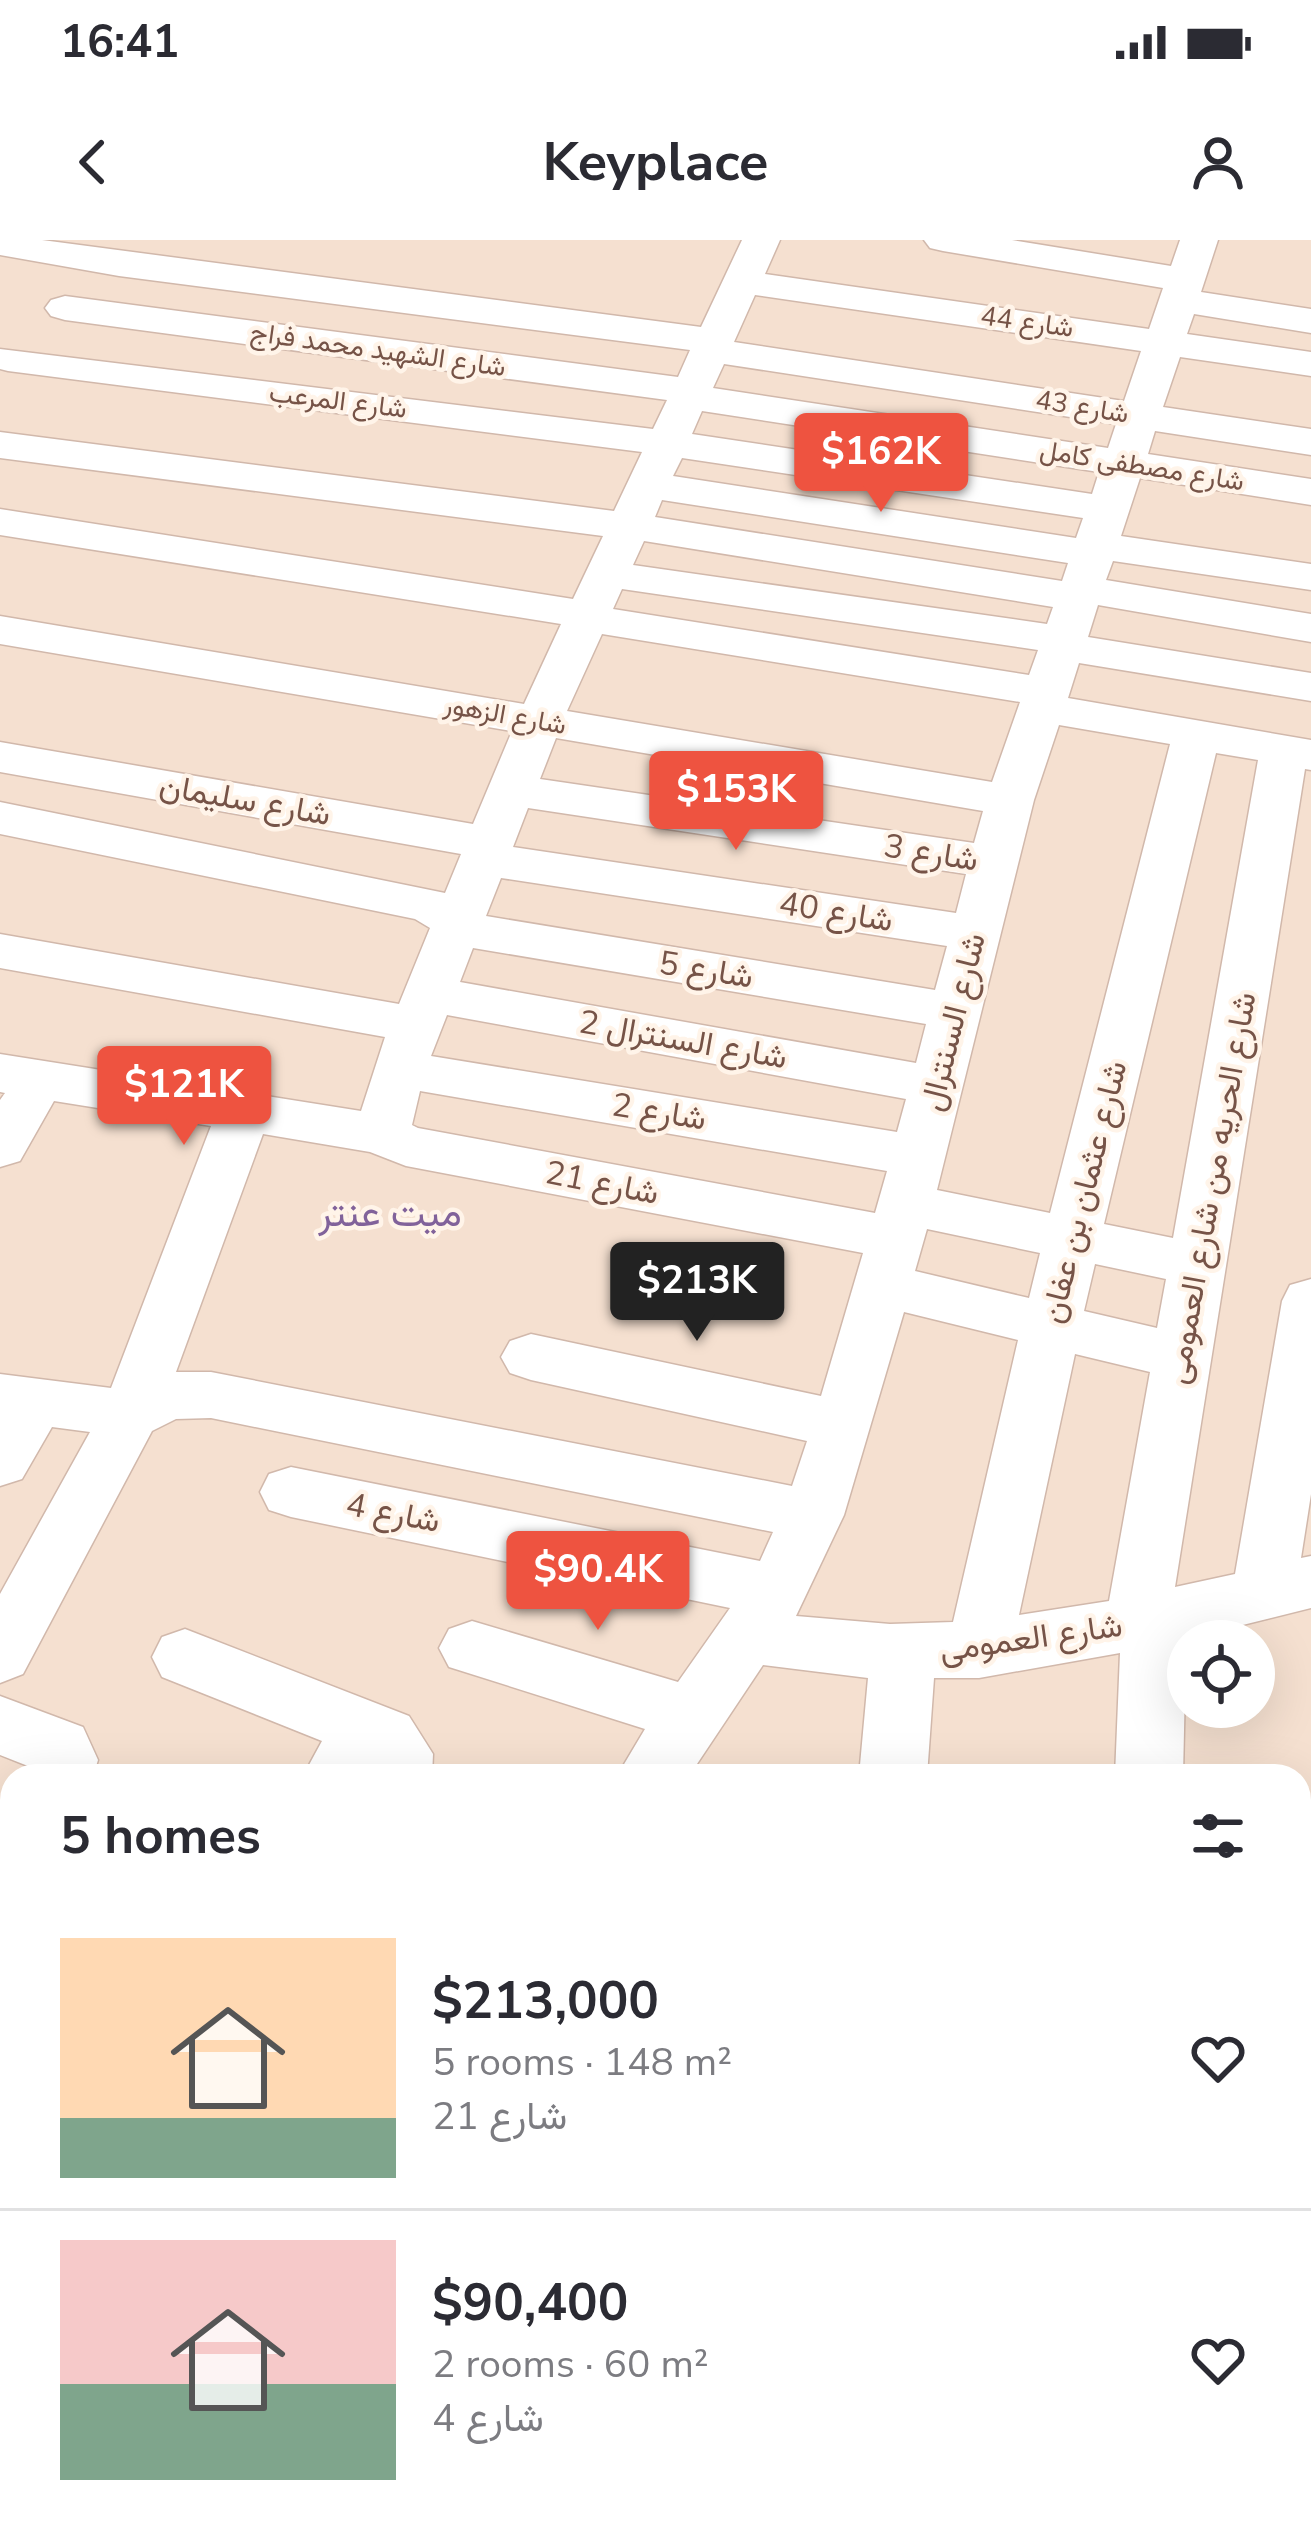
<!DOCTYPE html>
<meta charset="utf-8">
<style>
:root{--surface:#fff;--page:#f2f2f3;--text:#2b2b33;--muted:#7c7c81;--line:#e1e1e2;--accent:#ee5340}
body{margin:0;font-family:"Nunito Sans",Vazirmatn,sans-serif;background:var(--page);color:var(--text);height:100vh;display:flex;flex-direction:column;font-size:45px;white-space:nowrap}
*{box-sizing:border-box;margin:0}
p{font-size:39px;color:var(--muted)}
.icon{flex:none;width:66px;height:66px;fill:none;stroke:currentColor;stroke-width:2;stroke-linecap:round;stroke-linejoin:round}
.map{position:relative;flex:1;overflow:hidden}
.drawer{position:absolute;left:0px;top:1524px;width:1311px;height:768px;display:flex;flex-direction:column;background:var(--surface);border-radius:36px 36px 0 0;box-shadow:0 12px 48px #0002}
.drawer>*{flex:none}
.controls{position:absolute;left:1167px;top:1380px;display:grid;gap:24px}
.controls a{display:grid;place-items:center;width:108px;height:108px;border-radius:50%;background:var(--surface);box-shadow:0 12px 48px #0002;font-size:60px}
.price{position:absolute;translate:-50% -102px;padding:0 27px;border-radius:12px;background:var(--accent);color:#fff;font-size:39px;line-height:78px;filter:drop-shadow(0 3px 6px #0008)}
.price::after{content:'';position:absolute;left:50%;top:72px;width:36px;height:27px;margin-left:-18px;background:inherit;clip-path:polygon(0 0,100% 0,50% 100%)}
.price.current{background:#222;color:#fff}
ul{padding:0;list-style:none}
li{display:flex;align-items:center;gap:36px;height:300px;padding:0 60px}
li+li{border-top:3px solid var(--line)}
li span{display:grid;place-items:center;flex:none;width:336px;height:240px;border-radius:0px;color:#555}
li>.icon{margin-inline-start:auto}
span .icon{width:144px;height:144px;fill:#fffc;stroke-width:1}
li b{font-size:51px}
h2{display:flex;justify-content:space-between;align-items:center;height:144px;padding:0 60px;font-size:51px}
.status{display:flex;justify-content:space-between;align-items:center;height:84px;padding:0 60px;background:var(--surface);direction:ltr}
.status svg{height:33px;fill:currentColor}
header{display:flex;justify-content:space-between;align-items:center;height:156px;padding:0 60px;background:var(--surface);font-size:54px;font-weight:700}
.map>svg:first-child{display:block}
</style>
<div class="status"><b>16:41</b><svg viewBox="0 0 49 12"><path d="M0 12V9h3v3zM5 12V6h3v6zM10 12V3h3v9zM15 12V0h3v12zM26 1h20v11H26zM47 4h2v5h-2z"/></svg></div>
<header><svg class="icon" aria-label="back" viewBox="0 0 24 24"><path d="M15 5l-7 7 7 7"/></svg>Keyplace<svg class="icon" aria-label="person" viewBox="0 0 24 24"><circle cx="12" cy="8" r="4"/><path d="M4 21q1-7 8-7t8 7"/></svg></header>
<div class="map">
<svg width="1311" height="2292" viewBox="0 0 1311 2292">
<rect width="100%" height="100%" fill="#fdf0e2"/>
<path fill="#f5e0d0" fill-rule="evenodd" d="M 0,0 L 1311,0 L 1311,2292 L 0,2292 ZM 1188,1401 L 1254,1401 L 1254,1467 L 1188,1467 ZM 12,1536 L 1299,1536 L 1299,2280 L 12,2280 Z"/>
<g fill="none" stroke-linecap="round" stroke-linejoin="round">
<defs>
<path id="minor" d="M 0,0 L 42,0 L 701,87 L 742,0 L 780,0 L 765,34 L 1149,89 L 1163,48 L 943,11 L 930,8 L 924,0 L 1012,0 L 1171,26 L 1180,0 L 1218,0 L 1201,52 L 1311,69 L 1311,93 L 1194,74 L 1187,94 L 1311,112 L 1311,136 L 1180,117 L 1163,167 L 1311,189 L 1311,215 L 1155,191 L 1148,214 L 1311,239 L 1311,265 L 1140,238 L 1121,296 L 1311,324 L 1311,350 L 1113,321 L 1106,340 L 1311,374 L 1311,402 L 1098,365 L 1088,397 L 1311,433 L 1311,461 L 1079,423 L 1068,458 L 1311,500 L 1311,530 L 1305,529 L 1175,1347 L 1235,1334 L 1282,1061 L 1290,1045 L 1311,1039 L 1311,1254 L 1301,1318 L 1311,1316 L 1311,1368 L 1186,1399 L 1183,1536 L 1115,1536 L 1120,1413 L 979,1438 L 934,1438 L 927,1536 L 859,1536 L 868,1438 L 763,1425 L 689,1536 L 617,1536 L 645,1489 L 449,1427 L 439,1408 L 449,1389 L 472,1381 L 678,1442 L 730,1368 L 291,1277 L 269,1270 L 260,1252 L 269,1234 L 291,1227 L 760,1321 L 773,1292 L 211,1178 L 176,1179 L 152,1191 L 23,1434 L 0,1443 L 0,1354 L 90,1192 L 52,1187 L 22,1239 L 0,1246 L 0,1134 L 111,1148 L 211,886 L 54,861 L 20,921 L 0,927 L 0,860 L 5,853 L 0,852 L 0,814 L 361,871 L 385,797 L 0,728 L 0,694 L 399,764 L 430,688 L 415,679 L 0,594 L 0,562 L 445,653 L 461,614 L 0,532 L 0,502 L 473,584 L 512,491 L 0,404 L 0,376 L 524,464 L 561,384 L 0,295 L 0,269 L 573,359 L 603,296 L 0,218 L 0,192 L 614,271 L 642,212 L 8,131 L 0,129 L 0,109 L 653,189 L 667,160 L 65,80 L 51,76 L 45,68 L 51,60 L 65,56 L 678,137 L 690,110 L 119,36 L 0,15 ZM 755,55 L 1141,111 L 1124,161 L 734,102 ZM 724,124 L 1116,184 L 1108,208 L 713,148 ZM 702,171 L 1099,232 L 1092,254 L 692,194 ZM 682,218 L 1083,278 L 1076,298 L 673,236 ZM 662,260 L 1068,323 L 1062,341 L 655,277 ZM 644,301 L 1053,367 L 1047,384 L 633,325 ZM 622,349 L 1038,410 L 1029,435 L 613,369 ZM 602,394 L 1020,462 L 992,542 L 567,471 ZM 1059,485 L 1170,504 L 1050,973 L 937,950 L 1034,560 ZM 556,498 L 983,571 L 974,603 L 540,539 ZM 1216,513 L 1258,520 L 1173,998 L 1104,984 ZM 528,568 L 966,634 L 956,673 L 513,607 ZM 501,638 L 947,706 L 935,750 L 486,676 ZM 473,708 L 926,784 L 916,823 L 460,742 ZM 447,775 L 906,859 L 897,892 L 431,816 ZM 420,851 L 887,931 L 875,973 L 418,888 L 412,885 ZM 263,894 L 370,912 L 406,926 L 863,1013 L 821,1156 L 531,1094 L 510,1101 L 501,1117 L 510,1133 L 531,1140 L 807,1201 L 792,1246 L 211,1132 L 176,1132 ZM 927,989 L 1040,1013 L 1029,1058 L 915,1031 ZM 1095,1024 L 1166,1039 L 1157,1088 L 1084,1071 ZM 904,1072 L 1018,1100 L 953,1382 L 890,1384 L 796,1376 L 844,1275 ZM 1075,1114 L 1150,1132 L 1109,1361 L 1019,1375 Z
M 185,1389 L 409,1476 L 433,1514 L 432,1536 L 303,1536 L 322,1501 L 162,1437 L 152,1417 L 162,1397 Z
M 0,1456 L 83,1487 L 98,1520 L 93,1536 L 25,1536 L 28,1526 L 0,1515 Z
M 12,1577 L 12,1653 L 0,1657 L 0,1582 Z
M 0,1782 L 12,1787 L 12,1857 L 0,1852 Z
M 1299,1929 L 1311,1933 L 1311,2007 L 1299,2003 Z
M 0,2101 L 12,2106 L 12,2187 L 0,2182 Z
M 137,2280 L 220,2280 L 215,2292 L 132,2292 Z
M 586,2280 L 688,2280 L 693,2292 L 591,2292 Z
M 999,2280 L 1103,2280 L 1108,2292 L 1004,2292 Z"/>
</defs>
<use href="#minor" stroke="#d1b8ab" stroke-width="3"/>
<use href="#minor" fill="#fff" fill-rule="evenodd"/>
</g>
<g text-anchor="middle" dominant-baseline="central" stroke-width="9" stroke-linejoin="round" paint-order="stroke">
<g font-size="27" fill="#765347" stroke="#fff4e9">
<text transform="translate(1027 82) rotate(8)">شارع 44</text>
<text transform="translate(378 110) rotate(8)">شارع الشهيد محمد فراج</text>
<text transform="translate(338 161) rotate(7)">شارع المرعب</text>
<text transform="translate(1082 167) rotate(9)">شارع 43</text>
<text transform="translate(1142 226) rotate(9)">شارع مصطفى كامل</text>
<text transform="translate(505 475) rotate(10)">شارع الزهور</text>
</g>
<g font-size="33" fill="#765347" stroke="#fff4e9">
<text transform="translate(245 560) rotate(10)">شارع سليمان</text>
<text transform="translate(931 613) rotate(9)">شارع 3</text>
<text transform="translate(836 672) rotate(9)">شارع 40</text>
<text transform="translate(706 730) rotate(9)">شارع 5</text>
<text transform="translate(953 782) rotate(-76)">شارع السنترال</text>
<text transform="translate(683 800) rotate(10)">شارع السنترال 2</text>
<text transform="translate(659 872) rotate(9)">شارع 2</text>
<text transform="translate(602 943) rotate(11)">شارع 21</text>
<text transform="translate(1211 948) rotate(-80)">شارع الحريه من شارع العمومى</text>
<text transform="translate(1084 952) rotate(-76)">شارع عثمان بن عفان</text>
<text transform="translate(393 1273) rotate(11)">شارع 4</text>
<text transform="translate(1031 1398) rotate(-8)">شارع العمومى</text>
</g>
<g font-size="39" fill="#81629a" stroke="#fff4e9">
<text x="390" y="973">ميت عنتر</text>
</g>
</g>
</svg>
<div class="controls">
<a><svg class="icon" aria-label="locate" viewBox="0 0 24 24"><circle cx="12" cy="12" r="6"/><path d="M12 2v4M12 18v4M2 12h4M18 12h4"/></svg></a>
</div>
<b class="price" style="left:881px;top:275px">$162K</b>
<b class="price" style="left:736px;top:613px">$153K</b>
<b class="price" style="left:184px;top:908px">$121K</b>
<b class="price current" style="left:697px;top:1104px">$213K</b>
<b class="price" style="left:598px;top:1393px">$90.4K</b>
<section class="drawer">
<h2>5 homes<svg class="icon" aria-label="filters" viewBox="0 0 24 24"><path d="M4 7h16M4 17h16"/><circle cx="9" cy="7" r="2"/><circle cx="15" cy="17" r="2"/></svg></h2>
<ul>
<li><span style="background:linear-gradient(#ffd9b3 75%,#7fa58c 0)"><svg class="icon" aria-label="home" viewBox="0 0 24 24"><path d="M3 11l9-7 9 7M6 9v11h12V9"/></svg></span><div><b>$213,000</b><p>5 rooms · 148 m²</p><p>شارع 21</p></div><svg class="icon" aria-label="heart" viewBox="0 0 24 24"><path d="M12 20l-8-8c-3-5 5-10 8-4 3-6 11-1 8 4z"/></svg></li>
<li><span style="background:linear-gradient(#f6c9c9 60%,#7fa58c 0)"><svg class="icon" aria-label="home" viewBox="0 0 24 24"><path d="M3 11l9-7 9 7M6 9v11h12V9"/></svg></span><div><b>$90,400</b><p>2 rooms · 60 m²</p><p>شارع 4</p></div><svg class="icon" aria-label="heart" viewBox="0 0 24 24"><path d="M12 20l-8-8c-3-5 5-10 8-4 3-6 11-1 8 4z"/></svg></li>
</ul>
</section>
</div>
